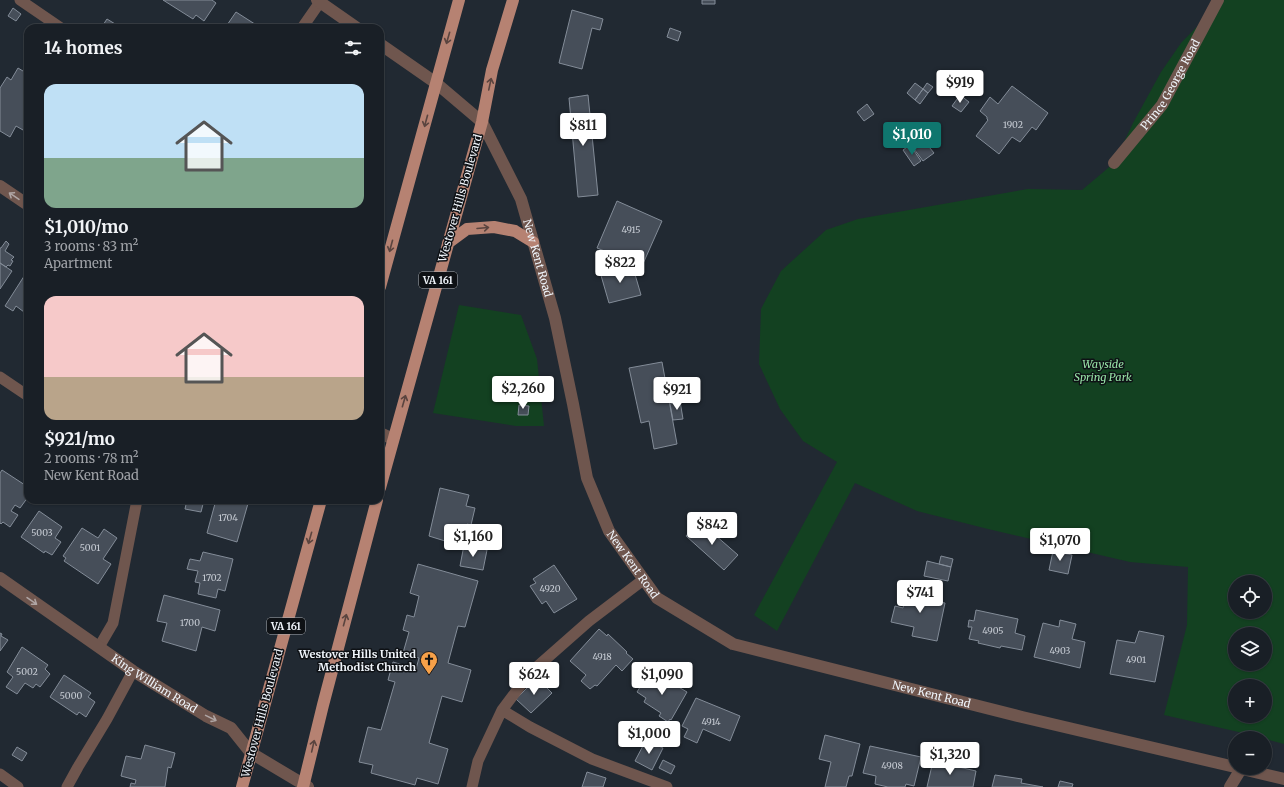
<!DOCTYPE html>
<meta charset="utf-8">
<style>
:root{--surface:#191f26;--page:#22272e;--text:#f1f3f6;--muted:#9fa2a7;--line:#373d43;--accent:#0f766e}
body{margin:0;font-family:Merriweather,serif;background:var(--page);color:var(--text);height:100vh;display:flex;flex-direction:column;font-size:15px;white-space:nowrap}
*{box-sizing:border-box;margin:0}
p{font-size:13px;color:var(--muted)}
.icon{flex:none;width:22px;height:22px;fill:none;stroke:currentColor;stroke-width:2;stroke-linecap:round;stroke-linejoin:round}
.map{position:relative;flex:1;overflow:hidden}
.side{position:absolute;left:24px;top:24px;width:360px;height:480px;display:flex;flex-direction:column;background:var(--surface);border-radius:12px;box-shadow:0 1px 3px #0004,0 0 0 1px var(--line)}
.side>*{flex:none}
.buttons{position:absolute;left:1228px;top:575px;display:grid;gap:8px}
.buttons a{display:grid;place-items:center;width:44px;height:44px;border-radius:50%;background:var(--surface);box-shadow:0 1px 3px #0004,0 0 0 1px var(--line);font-size:20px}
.price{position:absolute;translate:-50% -34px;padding:0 9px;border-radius:4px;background:#fff;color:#222;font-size:13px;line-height:26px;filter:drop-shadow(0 1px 2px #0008)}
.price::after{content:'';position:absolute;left:50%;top:24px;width:12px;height:9px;margin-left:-6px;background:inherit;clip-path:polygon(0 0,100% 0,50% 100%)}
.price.on{background:var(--accent);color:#fff}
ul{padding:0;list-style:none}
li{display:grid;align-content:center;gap:8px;height:212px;padding:0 20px}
li span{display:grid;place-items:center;height:124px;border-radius:12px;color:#555}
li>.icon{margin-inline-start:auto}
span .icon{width:72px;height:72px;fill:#fffc;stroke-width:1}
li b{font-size:17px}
h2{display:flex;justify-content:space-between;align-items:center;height:48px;padding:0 20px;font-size:17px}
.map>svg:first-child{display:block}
</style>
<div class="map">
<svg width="1284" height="787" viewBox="0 0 1284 787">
<rect width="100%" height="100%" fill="#212932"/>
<path fill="#134121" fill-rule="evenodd" d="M 1223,0 L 1284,0 L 1284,744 L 1265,739 L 1265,738 L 1164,715 L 1187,625 L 1188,567 L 1130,562 L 988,529 L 917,511 L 855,483 L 777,631 L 754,615 L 837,462 L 803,441 L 780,409 L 759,364 L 761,309 L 781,271 L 826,230 L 858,219 L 1028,189 L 1082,190 L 1114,163 L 1133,123 L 1161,72 L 1181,43 ZM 1235,582 L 1265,582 L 1265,612 L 1235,612 ZM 1235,634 L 1265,634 L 1265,664 L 1235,664 ZM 1235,686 L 1265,686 L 1265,716 L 1235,716 Z
M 459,305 L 521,315 L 537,359 L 544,426 L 516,426 L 433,413 Z"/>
<path fill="#464e59" stroke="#838c98" d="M 163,0 L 212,0 L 216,3 L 204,21 L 196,15 L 193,19 Z
M 702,0 L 715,0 L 715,4 L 702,4 Z
M 13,8 L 21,14 L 16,21 L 8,16 Z
M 572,10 L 603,19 L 600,30 L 592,28 L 582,69 L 559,63 Z
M 236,12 L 261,28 L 225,28 Z
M 107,19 L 120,27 L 119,28 L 101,28 Z
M 670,28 L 681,32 L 678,41 L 667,37 Z
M 18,68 L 28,74 L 28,123 L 23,130 L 16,126 L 10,137 L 0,131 L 0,88 L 7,77 L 11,80 Z
M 915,83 L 923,89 L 915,100 L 907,93 Z
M 927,83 L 933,87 L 928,93 L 923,89 Z
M 1012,86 L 1048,113 L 1036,130 L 1032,127 L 1020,142 L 1012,137 L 999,154 L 976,136 L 988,120 L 987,119 L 987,117 L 980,111 L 990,97 L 998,104 Z
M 923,89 L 928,93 L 920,104 L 915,100 Z
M 588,95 L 598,195 L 578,197 L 569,98 Z
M 960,95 L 969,102 L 961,112 L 952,106 Z
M 867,104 L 874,114 L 864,121 L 857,112 Z
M 921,137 L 934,153 L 923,161 L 911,145 Z
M 910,145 L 921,161 L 914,166 L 903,150 Z
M 617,201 L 662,221 L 642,266 L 597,248 Z
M 6,241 L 9,244 L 5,251 L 14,257 L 11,260 L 13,261 L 10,266 L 8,265 L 6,267 L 0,263 L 0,248 L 1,248 Z
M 0,263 L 12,271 L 0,289 Z
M 632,264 L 641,295 L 609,303 L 600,272 Z
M 28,270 L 28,315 L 16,306 L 13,311 L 5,306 Z
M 662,362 L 677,444 L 654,449 L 649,421 L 641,423 L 629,368 Z
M 680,401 L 683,419 L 673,420 L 670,404 Z
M 519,405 L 529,406 L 528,415 L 518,415 Z
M 2,470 L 28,487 L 28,497 L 20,508 L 15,505 L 11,511 L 18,515 L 10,527 L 3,522 L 1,524 L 0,523 L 0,473 Z
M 440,488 L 469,495 L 466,506 L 475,508 L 471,525 L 467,524 L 465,534 L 448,530 L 445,541 L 429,536 Z
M 187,500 L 204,500 L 201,512 L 185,509 Z
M 216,500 L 249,500 L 237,542 L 207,533 Z
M 39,511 L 62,527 L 55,538 L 61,542 L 52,555 L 45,551 L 44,553 L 21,537 Z
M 699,521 L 738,555 L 724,570 L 686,536 Z
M 82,528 L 98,538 L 104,529 L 117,538 L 103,559 L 111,564 L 98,584 L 64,561 L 66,558 L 63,556 Z
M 464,545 L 487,550 L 483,570 L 460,566 Z
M 1053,551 L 1072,555 L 1068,574 L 1049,570 Z
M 203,552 L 233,559 L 225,591 L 218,589 L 216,598 L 198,594 L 200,583 L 195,582 L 198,571 L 187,569 L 190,559 L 200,561 Z
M 941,556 L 953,559 L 951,567 L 939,564 Z
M 927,561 L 951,567 L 948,581 L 924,576 Z
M 418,564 L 478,581 L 465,627 L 458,626 L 448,663 L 471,670 L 462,702 L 442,696 L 429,743 L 448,749 L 438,784 L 417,778 L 415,785 L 371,773 L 373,765 L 359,762 L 368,727 L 381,730 L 395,682 L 388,680 L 393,662 L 416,669 L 419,658 L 403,653 L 409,632 L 403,630 L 407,615 L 414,617 L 419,596 L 410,593 Z
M 554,565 L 577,599 L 554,613 L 546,601 L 542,604 L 530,586 L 536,583 L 533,579 Z
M 908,586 L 926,589 L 924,599 L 945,603 L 937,641 L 912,636 L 914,627 L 891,622 L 895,606 L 903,608 Z
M 164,595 L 220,610 L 215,631 L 202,627 L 196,651 L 162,641 L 167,623 L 157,621 Z
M 976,610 L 1018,619 L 1015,633 L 1025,636 L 1022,650 L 1001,646 L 1000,648 L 978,643 L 979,641 L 969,639 L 972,627 L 968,627 L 969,620 L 974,621 Z
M 1060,620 L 1076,624 L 1072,639 L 1085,642 L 1080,668 L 1034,657 L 1043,623 L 1059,627 Z
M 599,629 L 607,636 L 608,634 L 627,652 L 626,653 L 633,659 L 622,671 L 616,665 L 597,686 L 595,685 L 590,689 L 581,681 L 586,675 L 570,661 Z
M 1139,631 L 1164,636 L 1155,682 L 1110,674 L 1117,640 L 1135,643 Z
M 0,633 L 2,634 L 1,636 L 8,640 L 0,651 Z
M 22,647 L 48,665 L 45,669 L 50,674 L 40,687 L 36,684 L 33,688 L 25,683 L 17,694 L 6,687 L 13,677 L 7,672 Z
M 64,675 L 91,693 L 88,697 L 95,702 L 86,717 L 79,712 L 77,715 L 50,697 Z
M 647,676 L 656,682 L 660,676 L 687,692 L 671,720 L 670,719 L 668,722 L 659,716 L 661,713 L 644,702 L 646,698 L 637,692 Z
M 537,678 L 552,693 L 531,713 L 516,699 Z
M 696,698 L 740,716 L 730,741 L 703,729 L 697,743 L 684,737 L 688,729 L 682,726 Z
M 825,735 L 860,744 L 852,776 L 849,776 L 846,787 L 825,787 L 831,762 L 819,759 Z
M 646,740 L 663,748 L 652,770 L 635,761 Z
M 145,745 L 175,753 L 171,768 L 168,767 L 165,787 L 130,787 L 131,783 L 135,784 L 136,780 L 121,776 L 126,756 L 141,759 Z
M 870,746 L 921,757 L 914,786 L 906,784 L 905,787 L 888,787 L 875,784 L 876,776 L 863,773 Z
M 17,747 L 27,753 L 22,761 L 12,755 Z
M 663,760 L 675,766 L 671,774 L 659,768 Z
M 933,761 L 976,771 L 973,787 L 927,787 Z
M 587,772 L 606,778 L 603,787 L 582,787 Z
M 995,775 L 1022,779 L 1021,783 L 1043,787 L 992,787 Z
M 1060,781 L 1073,784 L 1072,787 L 1058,787 Z"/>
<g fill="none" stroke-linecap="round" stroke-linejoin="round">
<path stroke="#6f564e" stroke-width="11" d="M 20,0 L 61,28
M 302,28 L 320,2
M 0,377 L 28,396
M 99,647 L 113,623 L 137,500
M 502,710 L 530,727 L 592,759 L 667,787
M 0,774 L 18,787
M 67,787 L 78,767 L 107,719 L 133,671
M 472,787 L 478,761 L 502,710 L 530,673 L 589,621 L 643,580"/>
<g stroke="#6f564e" stroke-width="12">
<path id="s1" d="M 436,83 L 482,122 L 521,199 L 555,318 L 573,404 L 587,478 L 609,531 L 657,598 L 733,644 L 1022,717 L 1235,767"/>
<path id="s2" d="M 1114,163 L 1162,105 L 1218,0"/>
<path d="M 0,186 L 28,205"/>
<path d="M 380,433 L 393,439"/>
<path id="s3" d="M 0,578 L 133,671 L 206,716 L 231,728 L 251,753 L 308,787"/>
<path d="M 1238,768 L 1284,779"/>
<path d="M 1230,787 L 1241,769"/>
</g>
<path stroke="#6f564e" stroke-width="12" d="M 317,0 L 357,28
M 380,44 L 436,83"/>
<path stroke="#b68272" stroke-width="12" d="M 448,243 L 467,229 L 494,227 L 515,231 L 533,242
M 380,287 L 459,0
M 380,488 L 482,122 L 492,70 L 513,0
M 242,787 L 321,500
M 303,787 L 323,705 L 377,500"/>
</g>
<defs><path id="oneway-shaft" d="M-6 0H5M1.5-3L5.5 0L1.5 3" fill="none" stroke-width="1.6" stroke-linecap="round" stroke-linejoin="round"/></defs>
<g stroke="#5a443f">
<use href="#oneway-shaft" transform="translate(448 38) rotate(106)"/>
<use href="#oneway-shaft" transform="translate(490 84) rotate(-78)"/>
<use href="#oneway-shaft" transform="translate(426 121) rotate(105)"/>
<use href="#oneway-shaft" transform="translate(483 228) rotate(-5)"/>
<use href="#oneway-shaft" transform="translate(391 246) rotate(105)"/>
<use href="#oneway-shaft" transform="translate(404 401) rotate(-74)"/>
<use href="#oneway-shaft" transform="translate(310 538) rotate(106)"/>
<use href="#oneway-shaft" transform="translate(345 620) rotate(-75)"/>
<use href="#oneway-shaft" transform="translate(313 746) rotate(-77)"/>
</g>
<g stroke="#afa5a4">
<use href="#oneway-shaft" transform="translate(14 196) rotate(-146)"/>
<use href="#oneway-shaft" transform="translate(32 601) rotate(35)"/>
<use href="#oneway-shaft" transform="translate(211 718) rotate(26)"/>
</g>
<defs>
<symbol id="church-pin" viewBox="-11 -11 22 30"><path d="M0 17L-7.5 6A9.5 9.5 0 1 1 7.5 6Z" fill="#f7a149" stroke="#0e1115"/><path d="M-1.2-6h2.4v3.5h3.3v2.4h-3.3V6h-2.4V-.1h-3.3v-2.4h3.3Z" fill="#111"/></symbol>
</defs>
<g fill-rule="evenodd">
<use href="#church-pin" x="419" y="650" width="20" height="27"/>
</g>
<g text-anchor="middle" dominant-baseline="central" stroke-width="3" stroke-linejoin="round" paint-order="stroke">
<g font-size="9" fill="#c5cad2">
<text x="1013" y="124">1902</text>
<text x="631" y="229">4915</text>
<text x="228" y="517">1704</text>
<text x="42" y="532">5003</text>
<text x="90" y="547">5001</text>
<text x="212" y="577">1702</text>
<text x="550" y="588">4920</text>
<text x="190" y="622">1700</text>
<text x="993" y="630">4905</text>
<text x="1060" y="650">4903</text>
<text x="602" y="656">4918</text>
<text x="1136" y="659">4901</text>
<text x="27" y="671">5002</text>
<text x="71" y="695">5000</text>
<text x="711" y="721">4914</text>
<text x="892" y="765">4908</text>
</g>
<g fill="#0e1115" stroke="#acb0b5" stroke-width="1">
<rect x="419" y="272" width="38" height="16" rx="3"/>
<rect x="267" y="618" width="38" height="16" rx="3"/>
</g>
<g font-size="10" font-weight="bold" fill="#eff4fa">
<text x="438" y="280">VA 161</text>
<text x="286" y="626">VA 161</text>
</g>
<g font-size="11" fill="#eff4fa" stroke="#0e1115">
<text stroke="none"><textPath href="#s2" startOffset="97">Prince George Road</textPath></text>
<text transform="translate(460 198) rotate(-74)">Westover Hills Boulevard</text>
<text stroke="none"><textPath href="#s1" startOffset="208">New Kent Road</textPath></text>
<text stroke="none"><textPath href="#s1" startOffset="532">New Kent Road</textPath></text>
<text stroke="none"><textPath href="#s3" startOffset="187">King William Road</textPath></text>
<text stroke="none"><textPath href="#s1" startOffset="867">New Kent Road</textPath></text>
<text transform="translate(262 713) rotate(-75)">Westover Hills Boulevard</text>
</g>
<g font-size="11" font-style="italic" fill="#97e3a7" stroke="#0e1115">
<text x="1103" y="364">Wayside<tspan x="1103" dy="13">Spring Park</tspan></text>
</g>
<g font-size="11" font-weight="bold" fill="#eff4fa" stroke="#0e1115" text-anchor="end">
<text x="416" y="654">Westover Hills United<tspan x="416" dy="13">Methodist Church</tspan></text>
</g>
</g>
</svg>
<div class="buttons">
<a><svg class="icon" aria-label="locate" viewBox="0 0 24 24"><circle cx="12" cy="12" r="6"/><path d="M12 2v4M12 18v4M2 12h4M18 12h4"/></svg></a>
<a><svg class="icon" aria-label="layers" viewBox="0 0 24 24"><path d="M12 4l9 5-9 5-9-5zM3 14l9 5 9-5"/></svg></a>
<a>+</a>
<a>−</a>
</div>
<b class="price" style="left:960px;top:104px">$919</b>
<b class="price" style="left:583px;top:147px">$811</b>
<b class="price on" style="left:912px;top:156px">$1,010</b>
<b class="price" style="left:620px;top:284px">$822</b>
<b class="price" style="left:523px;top:410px">$2,260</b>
<b class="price" style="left:677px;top:411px">$921</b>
<b class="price" style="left:712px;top:546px">$842</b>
<b class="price" style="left:473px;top:558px">$1,160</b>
<b class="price" style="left:1060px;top:562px">$1,070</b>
<b class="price" style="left:920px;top:614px">$741</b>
<b class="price" style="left:534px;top:696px">$624</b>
<b class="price" style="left:662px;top:696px">$1,090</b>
<b class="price" style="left:649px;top:755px">$1,000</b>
<b class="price" style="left:950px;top:776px">$1,320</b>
<section class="side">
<h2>14 homes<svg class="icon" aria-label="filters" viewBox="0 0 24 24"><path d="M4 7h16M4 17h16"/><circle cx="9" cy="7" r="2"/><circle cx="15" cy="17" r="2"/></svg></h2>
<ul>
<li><span style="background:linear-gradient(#bfe0f5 60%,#7fa58c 0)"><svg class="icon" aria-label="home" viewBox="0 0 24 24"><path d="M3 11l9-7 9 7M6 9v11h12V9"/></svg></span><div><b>$1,010/mo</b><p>3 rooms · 83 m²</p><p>Apartment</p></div></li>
<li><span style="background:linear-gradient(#f6c9c9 65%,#b9a48a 0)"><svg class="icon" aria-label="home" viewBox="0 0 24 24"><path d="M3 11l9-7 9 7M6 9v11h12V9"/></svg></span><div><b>$921/mo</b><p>2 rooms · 78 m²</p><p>New Kent Road</p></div></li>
</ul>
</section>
</div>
